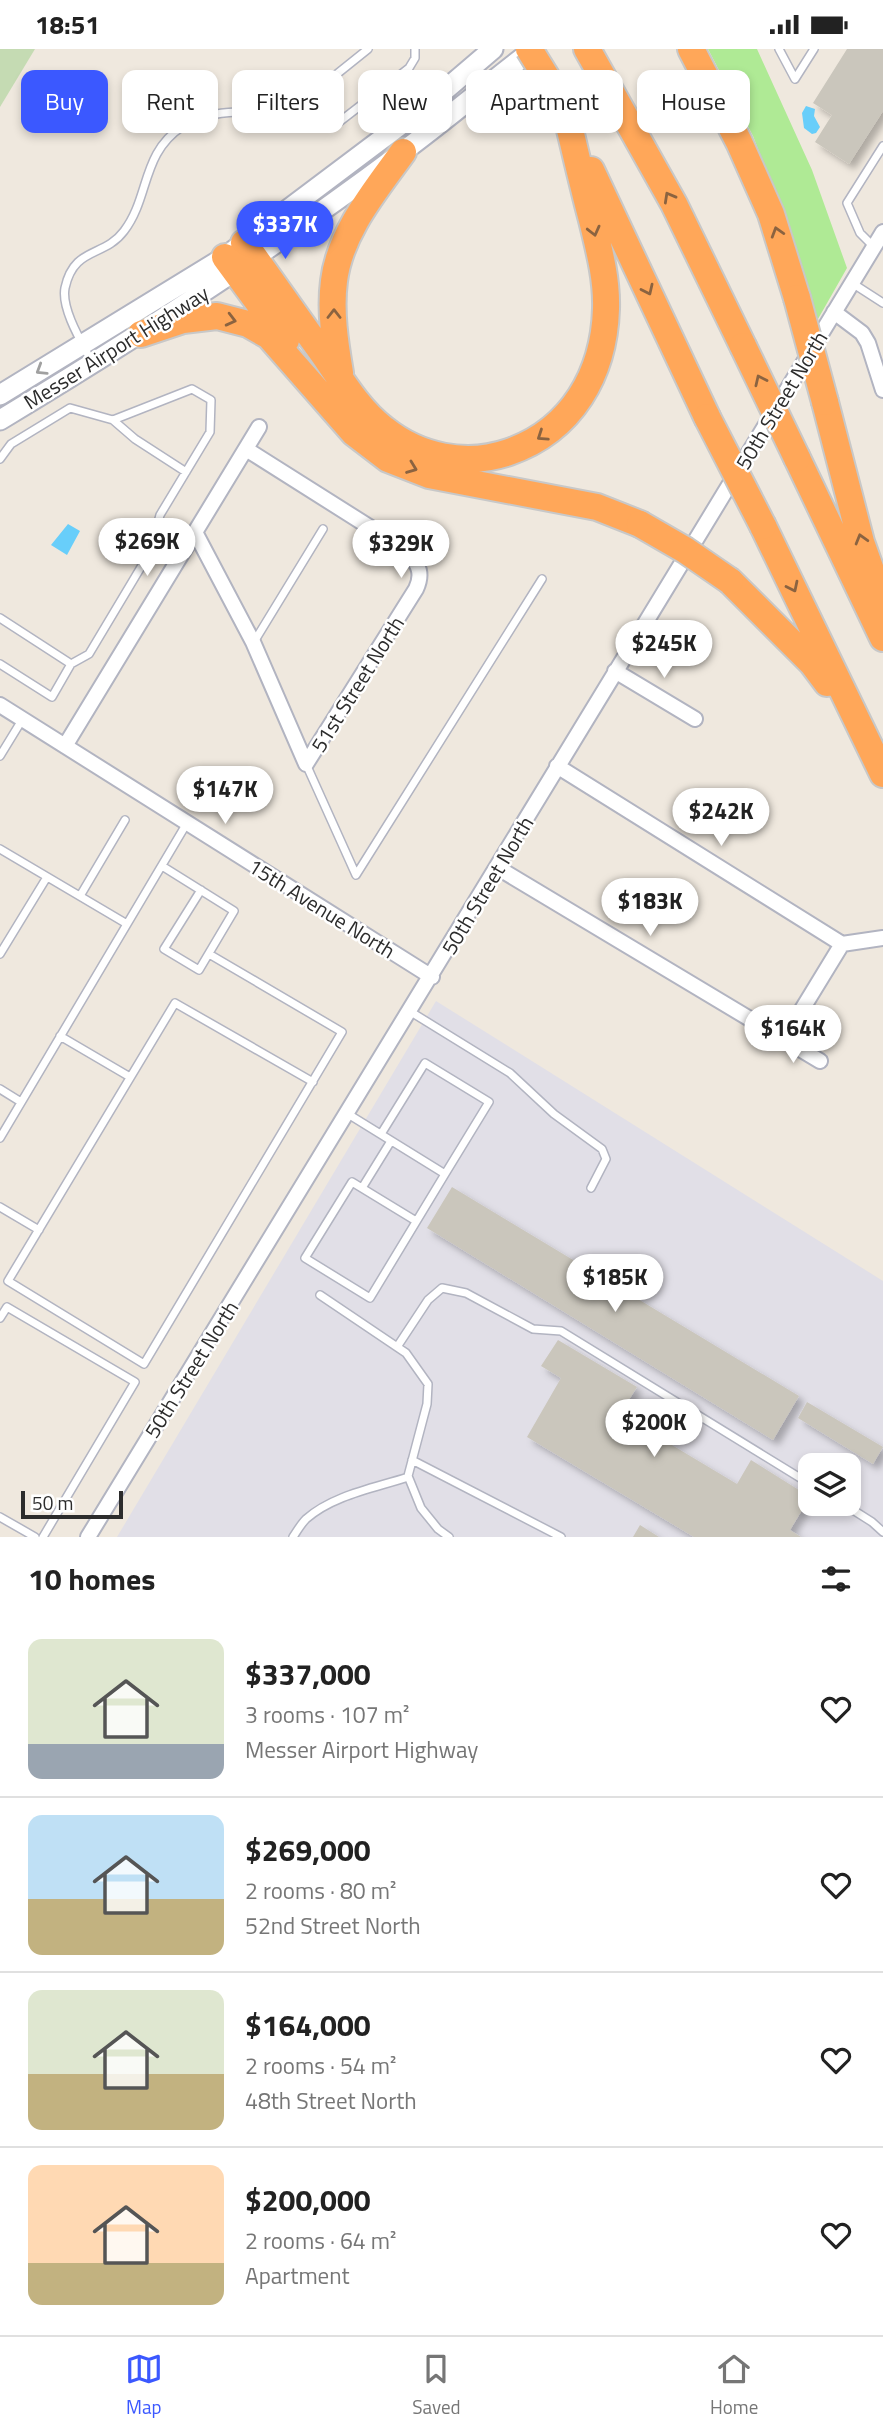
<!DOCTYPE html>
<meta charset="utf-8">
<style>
:root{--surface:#fff;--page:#f2f2f2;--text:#222;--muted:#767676;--line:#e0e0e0;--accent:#3b58ff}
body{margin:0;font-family:"Titillium Web",sans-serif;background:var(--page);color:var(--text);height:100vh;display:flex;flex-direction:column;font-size:26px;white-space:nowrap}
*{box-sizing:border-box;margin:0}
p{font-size:23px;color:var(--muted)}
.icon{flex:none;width:38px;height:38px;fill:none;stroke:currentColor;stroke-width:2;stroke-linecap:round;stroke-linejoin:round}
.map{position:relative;height:1488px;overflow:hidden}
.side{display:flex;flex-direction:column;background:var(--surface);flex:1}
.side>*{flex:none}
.guide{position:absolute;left:21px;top:21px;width:842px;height:63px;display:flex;gap:14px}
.tools{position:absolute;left:798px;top:1404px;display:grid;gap:14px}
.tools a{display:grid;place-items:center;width:63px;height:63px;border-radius:14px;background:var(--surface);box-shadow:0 4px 10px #0003;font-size:35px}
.scale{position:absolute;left:21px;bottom:18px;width:102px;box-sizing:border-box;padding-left:7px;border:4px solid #2c2c2c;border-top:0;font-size:19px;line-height:24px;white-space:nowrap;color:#2c2c2c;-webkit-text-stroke:5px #fff;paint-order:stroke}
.price{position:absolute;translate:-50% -60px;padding:0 16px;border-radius:24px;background:#fff;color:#222;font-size:23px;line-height:46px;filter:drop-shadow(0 2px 4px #0008)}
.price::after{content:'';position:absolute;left:50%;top:42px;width:21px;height:16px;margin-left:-10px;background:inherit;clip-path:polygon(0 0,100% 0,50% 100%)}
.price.selected{background:var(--accent);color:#fff}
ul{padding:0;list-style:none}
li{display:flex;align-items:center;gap:21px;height:175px;padding:0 28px}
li+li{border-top:2px solid var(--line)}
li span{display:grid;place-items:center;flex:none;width:196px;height:140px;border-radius:14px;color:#555}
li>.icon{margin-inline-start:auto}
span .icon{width:84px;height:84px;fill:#fffc;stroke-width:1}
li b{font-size:30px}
h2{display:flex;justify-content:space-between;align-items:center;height:84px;padding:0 28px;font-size:30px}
.chip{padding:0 24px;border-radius:14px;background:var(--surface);box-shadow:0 4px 10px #0003;font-size:24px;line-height:63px}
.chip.selected{background:var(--accent);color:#fff}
.status{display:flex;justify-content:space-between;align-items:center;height:49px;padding:0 35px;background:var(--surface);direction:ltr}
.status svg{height:19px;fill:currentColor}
.dock{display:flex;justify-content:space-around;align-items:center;height:98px;border-top:2px solid var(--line);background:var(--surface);font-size:19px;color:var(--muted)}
.dock a{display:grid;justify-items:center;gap:4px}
.dock .selected{color:var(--accent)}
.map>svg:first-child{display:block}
</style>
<div class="status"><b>18:51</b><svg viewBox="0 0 49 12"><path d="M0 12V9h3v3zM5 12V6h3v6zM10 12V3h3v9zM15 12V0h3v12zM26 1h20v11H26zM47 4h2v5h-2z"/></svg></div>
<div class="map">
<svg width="883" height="1488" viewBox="0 0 883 1488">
<defs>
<filter id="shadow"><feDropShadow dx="5.5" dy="5.5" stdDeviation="3.5" flood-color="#0004"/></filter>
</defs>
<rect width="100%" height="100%" fill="#efe8de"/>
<path fill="#e1dfe7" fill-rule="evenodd" d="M 436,952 L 883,1232 L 883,1488 L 117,1488 ZM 810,1416 L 849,1416 L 849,1454 L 810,1454 Z"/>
<path fill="#afea95" d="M 708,0 L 757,0 L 812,121 L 847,219 L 814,277 L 772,136 L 753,87 Z"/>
<path fill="#c5dbb3" d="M 0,0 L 35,0 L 0,58 Z"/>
<path fill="#68cefa" d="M 806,57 L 815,60 L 814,67 L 820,78 L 816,84 L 812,85 L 804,79 L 802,64 Z
M 68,475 L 80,482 L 67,506 L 51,496 Z"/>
<path fill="#cac6bc" filter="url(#shadow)" d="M 847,0 L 883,0 L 883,62 L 849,115 L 815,93 L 832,66 L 813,54 Z
M 452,1138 L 799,1347 L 773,1391 L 427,1179 Z
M 558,1291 L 637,1338 L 620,1365 L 737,1435 L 751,1411 L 810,1448 L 790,1481 L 801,1488 L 694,1488 L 527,1388 L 561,1329 L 541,1317 Z
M 807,1353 L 883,1398 L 873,1415 L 798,1369 Z
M 640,1476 L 659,1488 L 633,1488 Z"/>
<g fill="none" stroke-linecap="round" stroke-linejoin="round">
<defs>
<path id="lane" d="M 779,0 L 795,30 L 814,0
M 302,53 C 311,66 316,79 334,77 L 409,19 L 415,9 L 415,0
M 874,198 L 860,184 L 847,154 L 883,97
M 852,234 L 883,254
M 92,313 C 82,294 61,260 65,239 C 74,197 104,209 124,182 C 150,148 141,104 183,77 C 222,53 265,71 302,53 L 368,0
M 113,371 L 135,390 L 186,423
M 0,410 L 11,395 L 70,359 L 113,371 L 192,340 L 211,351 L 210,383 L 160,466 L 150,503 L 89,605 L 71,615 L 52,648 L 0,615
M 0,569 L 71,615
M 254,593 L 323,480
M 0,707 L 22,671
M 306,715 L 356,826 L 542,530
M 0,800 L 127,875
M 162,817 L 234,862 L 199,921 L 164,900 L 201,841
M 80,847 L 125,771
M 0,905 L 47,828
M 209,905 L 342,983 L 144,1315 L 8,1232 L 175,954 L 313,1033
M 411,963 L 510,1024 L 554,1065 L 602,1100 L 606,1110 L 591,1139
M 60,987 L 130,1028
M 0,1040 L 21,1053
M 348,1065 L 445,1125 L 370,1249 L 305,1209 L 352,1133 L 416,1172
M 381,1085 L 425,1014 L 489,1053 L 445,1125
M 0,1089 L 187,774
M 362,1139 L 391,1092
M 0,1158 L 39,1181
M 320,1246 L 406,1304 L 428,1335 L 427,1355 L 408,1427 L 421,1459 L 438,1480 L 449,1488
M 0,1269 L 7,1258 L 135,1333 L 43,1488
M 397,1298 L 428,1251 L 442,1239 L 466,1244 L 533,1280 L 561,1282 L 810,1435
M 412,1411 L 561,1488
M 842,1454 L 872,1473 L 883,1483
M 0,1468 L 35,1488
M 293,1488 C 297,1482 301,1475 306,1470 C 333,1446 375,1439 408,1428"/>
<path id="street" d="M 834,263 L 862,284 L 868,294 L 883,341
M 246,400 L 409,503 C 419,517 423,525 416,540 L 306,715
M 195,483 L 253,593 L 306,715
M 615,622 L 695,670
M 0,656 L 432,928
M 65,697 L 259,378
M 557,717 L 842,895 L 883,889
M 498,819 L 820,1012
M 784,990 L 842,895
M 88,1488 C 355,1054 618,618 883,183"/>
<path id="secondary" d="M 0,346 L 225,208 L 431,53 L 493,0
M 0,371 C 138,288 272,201 401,104 C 446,71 489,34 534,0"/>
<path id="highway" d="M 587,0 L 674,155 L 743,297
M 691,0 L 739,93 L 771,165 L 797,249
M 591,121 L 707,368
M 244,194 C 271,231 297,269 324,306 C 342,332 359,361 384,380 C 419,408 466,418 509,403 C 572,381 604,325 606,260 C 607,230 599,200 592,171 C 583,137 575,102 567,68
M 225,208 L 286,291
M 141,285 L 183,271 L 217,267 L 248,275 L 269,287 L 354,384 L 388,410 L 429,426 L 597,458 L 640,475
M 340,324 C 335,294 330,262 334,232 C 340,183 375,142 403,103
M 825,353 L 861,493 L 883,555
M 797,409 L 883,589
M 763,477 L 883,725
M 730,532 L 812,614 L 827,634"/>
</defs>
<use href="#lane" stroke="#b2b4c1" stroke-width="10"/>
<use href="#street" stroke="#b2b4c1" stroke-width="18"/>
<use href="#secondary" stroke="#b2b4c1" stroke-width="23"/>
<use href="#highway" stroke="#c8c8c8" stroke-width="30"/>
<use href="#lane" stroke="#fff" stroke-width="7"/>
<use href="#street" stroke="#fff" stroke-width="14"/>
<use href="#secondary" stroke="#fff" stroke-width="19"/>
<use href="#highway" stroke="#ffa759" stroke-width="26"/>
<defs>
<path id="highway-bridge" d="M 529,0 L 550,34
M 797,249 L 825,353
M 743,297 L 797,409
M 707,368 L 763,477
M 640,475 L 685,501 L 730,532"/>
</defs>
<use href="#highway-bridge" stroke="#c8c8c8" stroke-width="30" stroke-linecap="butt"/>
<use href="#highway-bridge" stroke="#ffa759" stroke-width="26"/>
</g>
<defs><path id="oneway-chevron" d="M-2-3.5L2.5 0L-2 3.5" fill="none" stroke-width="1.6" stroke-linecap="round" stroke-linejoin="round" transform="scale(1.75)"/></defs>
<g stroke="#8b6340">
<use href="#oneway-chevron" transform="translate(669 148) rotate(-119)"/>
<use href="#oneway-chevron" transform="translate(594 182) rotate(76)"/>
<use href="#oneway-chevron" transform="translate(777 183) rotate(-107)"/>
<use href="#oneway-chevron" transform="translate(648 241) rotate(65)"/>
<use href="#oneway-chevron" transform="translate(334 265) rotate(-90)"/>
<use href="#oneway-chevron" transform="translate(231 271) rotate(14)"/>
<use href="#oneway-chevron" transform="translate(760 331) rotate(-115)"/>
<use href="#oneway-chevron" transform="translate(542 387) rotate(146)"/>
<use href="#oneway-chevron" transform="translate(412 419) rotate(21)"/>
<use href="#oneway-chevron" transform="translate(861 490) rotate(-106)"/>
<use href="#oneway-chevron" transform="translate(793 538) rotate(64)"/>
</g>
<use stroke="#a0a0a0" href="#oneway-chevron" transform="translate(41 321) rotate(148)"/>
<g text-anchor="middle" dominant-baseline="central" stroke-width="5" stroke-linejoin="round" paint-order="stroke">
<g font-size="21" fill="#2c2c2c" stroke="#fff">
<text transform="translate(116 298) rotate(-32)">Messer Airport Highway</text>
<text transform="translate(781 351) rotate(-59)">50th Street North</text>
<text transform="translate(357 635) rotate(-58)">51st Street North</text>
<text transform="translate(487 836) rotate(-59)">50th Street North</text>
<text transform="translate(322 859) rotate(32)">15th Avenue North</text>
<text transform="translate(191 1320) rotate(-58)">50th Street North</text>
</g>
</g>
</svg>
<div class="tools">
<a><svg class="icon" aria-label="layers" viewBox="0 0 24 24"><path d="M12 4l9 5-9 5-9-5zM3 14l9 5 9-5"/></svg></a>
</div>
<div class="scale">50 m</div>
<b class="price selected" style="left:285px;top:212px">$337K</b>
<b class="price" style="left:147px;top:529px">$269K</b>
<b class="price" style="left:401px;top:531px">$329K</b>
<b class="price" style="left:664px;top:631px">$245K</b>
<b class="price" style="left:225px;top:777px">$147K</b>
<b class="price" style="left:721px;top:799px">$242K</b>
<b class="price" style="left:650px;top:889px">$183K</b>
<b class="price" style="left:793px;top:1016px">$164K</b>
<b class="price" style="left:615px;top:1265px">$185K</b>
<b class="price" style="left:654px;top:1410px">$200K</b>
<div class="guide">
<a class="chip selected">Buy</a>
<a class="chip">Rent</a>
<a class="chip">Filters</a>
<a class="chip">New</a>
<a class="chip">Apartment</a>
<a class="chip">House</a>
</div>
</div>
<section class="side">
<h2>10 homes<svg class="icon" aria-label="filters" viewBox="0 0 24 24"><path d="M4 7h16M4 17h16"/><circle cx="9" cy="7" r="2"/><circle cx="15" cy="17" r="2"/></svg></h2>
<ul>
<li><span style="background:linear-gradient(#dfe7d0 75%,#9aa5b1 0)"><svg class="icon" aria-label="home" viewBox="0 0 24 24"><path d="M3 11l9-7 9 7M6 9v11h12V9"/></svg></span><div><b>$337,000</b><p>3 rooms · 107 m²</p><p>Messer Airport Highway</p></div><svg class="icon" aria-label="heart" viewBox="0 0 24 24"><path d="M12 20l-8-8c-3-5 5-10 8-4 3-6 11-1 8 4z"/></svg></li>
<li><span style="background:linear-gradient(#bfe0f5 60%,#c2b280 0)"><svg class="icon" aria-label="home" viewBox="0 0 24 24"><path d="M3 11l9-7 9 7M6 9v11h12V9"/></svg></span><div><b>$269,000</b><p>2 rooms · 80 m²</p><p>52nd Street North</p></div><svg class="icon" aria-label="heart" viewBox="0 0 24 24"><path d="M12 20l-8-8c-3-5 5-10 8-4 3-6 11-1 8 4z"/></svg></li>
<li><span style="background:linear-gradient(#dfe7d0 60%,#c2b280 0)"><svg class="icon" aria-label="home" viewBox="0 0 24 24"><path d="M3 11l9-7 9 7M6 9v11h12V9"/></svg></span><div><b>$164,000</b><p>2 rooms · 54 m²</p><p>48th Street North</p></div><svg class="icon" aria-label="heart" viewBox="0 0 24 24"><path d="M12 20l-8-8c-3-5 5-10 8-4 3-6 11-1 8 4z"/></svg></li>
<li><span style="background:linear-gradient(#ffd9b3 70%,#c2b280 0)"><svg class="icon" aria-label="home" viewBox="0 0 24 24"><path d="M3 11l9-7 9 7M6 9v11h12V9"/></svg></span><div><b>$200,000</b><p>2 rooms · 64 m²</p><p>Apartment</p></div><svg class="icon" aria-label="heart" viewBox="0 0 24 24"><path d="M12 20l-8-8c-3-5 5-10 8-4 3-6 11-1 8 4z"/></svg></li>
</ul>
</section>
<nav class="dock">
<a class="selected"><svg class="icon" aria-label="map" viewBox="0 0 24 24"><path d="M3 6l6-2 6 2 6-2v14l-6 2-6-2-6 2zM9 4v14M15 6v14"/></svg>Map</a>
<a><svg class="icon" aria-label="saved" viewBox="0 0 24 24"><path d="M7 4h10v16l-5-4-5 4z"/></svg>Saved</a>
<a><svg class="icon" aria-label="home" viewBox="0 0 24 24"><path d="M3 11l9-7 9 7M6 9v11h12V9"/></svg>Home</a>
</nav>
